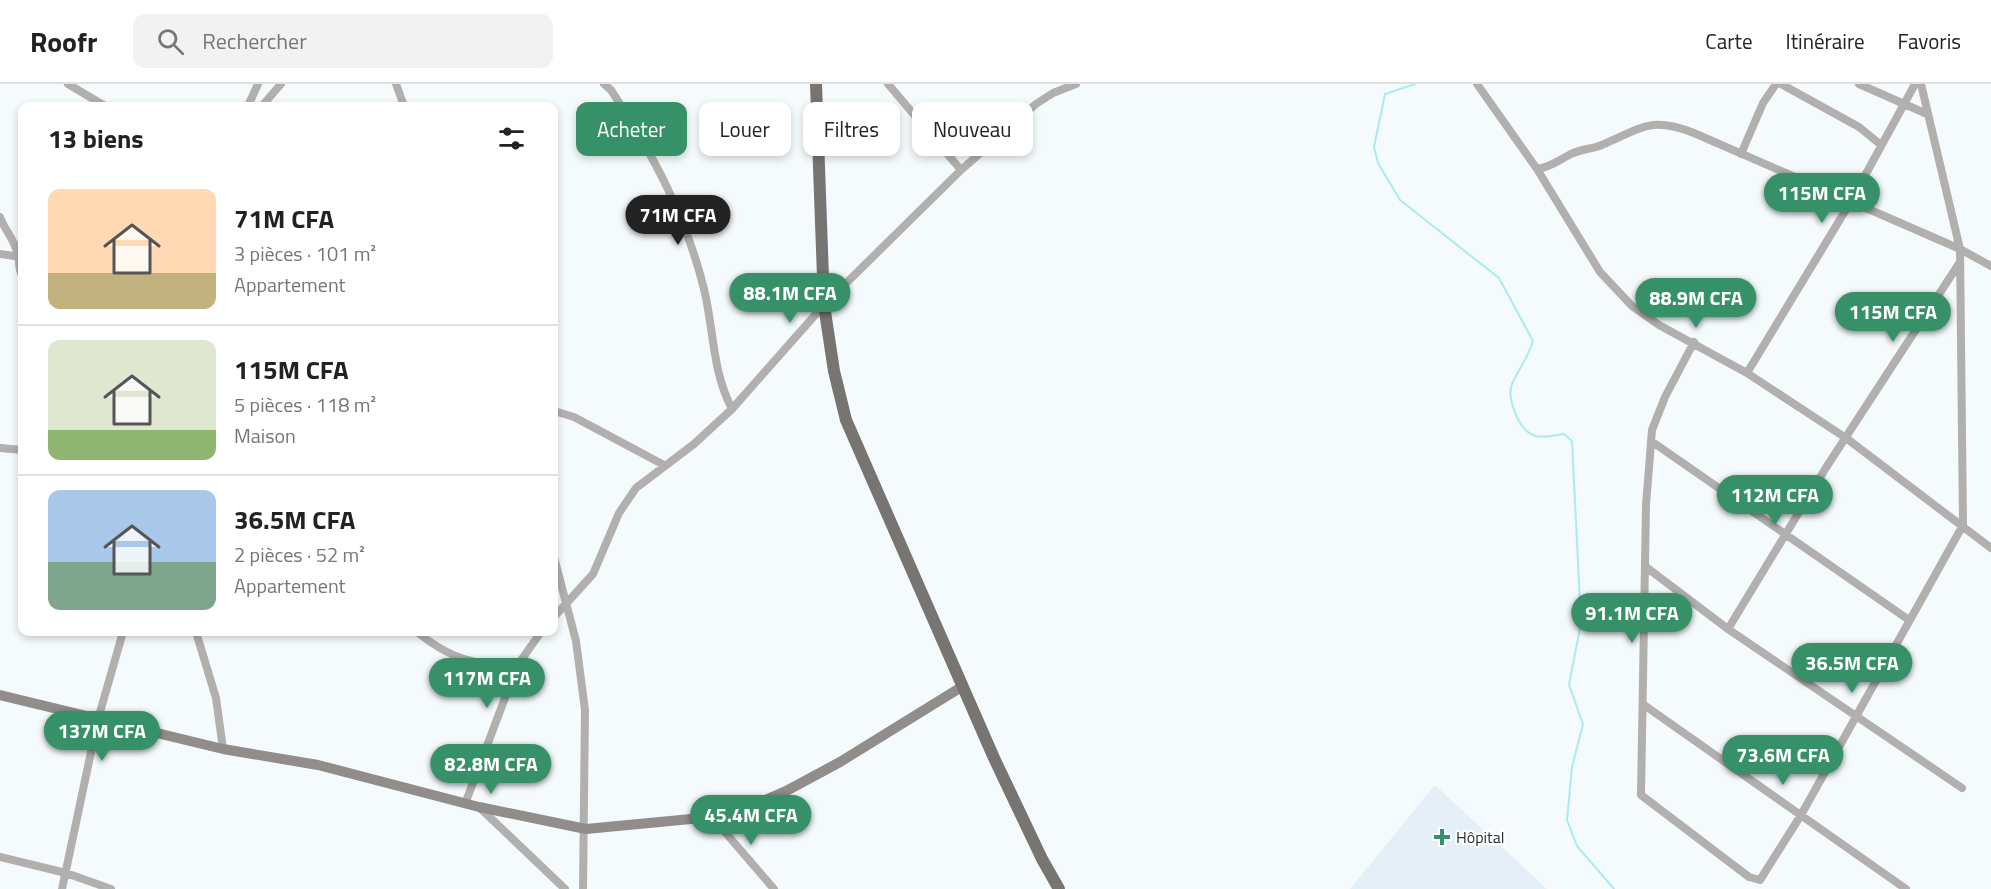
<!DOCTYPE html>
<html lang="fr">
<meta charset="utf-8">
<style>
:root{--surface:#fff;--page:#f2f2f2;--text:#222;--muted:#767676;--line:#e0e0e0;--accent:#369168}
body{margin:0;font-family:"Titillium Web",sans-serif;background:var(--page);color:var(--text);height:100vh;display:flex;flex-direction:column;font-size:22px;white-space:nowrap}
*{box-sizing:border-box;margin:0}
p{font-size:20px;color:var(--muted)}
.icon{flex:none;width:33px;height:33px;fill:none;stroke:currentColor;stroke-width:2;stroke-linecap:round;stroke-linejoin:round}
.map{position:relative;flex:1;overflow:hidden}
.panel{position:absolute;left:18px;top:18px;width:540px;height:534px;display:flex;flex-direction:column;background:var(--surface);border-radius:12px;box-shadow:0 3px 9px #0003}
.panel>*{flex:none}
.guide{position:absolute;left:576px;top:18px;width:570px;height:54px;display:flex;gap:12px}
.price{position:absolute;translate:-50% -51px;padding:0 14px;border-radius:21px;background:var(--accent);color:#fff;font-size:20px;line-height:39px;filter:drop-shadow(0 2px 3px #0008)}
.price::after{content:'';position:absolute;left:50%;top:36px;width:18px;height:14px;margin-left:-9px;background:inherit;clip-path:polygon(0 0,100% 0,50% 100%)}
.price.active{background:#222;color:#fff}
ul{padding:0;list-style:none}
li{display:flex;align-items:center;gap:18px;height:150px;padding:0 30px}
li+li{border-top:2px solid var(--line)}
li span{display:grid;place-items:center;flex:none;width:168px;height:120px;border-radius:12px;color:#555}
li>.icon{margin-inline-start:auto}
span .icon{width:72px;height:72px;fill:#fffc;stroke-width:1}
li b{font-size:26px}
h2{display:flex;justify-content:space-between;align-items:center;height:72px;padding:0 30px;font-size:26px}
.chip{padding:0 21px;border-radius:12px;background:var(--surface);box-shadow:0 3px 9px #0003;font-size:21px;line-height:54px}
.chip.active{background:var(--accent);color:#fff}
header{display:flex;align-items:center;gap:36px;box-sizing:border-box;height:84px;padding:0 30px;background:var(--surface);border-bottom:2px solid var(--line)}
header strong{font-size:28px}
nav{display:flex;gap:33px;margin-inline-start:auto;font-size:21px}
.search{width:420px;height:54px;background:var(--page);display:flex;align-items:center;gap:15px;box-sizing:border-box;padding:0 21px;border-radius:12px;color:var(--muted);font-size:22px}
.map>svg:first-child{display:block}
</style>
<header>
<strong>Roofr</strong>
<div class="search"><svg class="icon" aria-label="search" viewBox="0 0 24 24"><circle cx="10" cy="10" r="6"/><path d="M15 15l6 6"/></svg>Rechercher</div>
<nav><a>Carte</a><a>Itinéraire</a><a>Favoris</a></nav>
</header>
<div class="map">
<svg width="1991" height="805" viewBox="0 0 1991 805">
<rect width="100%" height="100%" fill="#f5fafd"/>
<path fill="#e4eff8" d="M 1435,701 L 1547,805 L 1350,805 Z"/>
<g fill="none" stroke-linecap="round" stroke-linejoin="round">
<path stroke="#a8ebf0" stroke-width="2" d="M 1415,0 L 1385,10 L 1374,63 L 1378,79 L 1400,116 L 1499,194 L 1533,257 C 1528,274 1519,284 1512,300 C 1506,314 1519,348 1536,352 C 1544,354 1556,351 1564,350 L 1572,357 L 1581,539 L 1569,601 L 1583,640 L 1572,683 L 1567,736 L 1577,762 L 1614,805"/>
<path stroke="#b2b0af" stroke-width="8" d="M 68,0 L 105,22
M 396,0 L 404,22
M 604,0 L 611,6 C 653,71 685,129 704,205 C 714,246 712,287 732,325
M 888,0 L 961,86
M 1477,0 L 1537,85 L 1600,188 L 1632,222 L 1659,241 L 1747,289 L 1846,354 L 1991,464
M 1781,0 L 1859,43 L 1881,61
M 1859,0 L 1927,30
M 1921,0 L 1960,165 L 1991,182
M 248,22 L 258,0
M 262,22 L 281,0
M 1741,70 L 1763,19 L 1776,0
M 1537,85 C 1551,83 1559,76 1571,70 C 1581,65 1592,65 1602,61 C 1642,44 1650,32 1694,49 L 1960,165 L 1963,441 L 1801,731 L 1760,796 L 1749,793 L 1641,711 L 1646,421 L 1652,346 L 1665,313 L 1694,258
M 0,133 C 5,147 16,157 18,172 C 20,179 18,184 22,191
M 0,170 L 21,173
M 1747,289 L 1850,119 L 1915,0
M 554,327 L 574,333 L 664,381
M 1651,357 L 1909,536
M 0,364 L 22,366
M 554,473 L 576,557 L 585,626 L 583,805
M 1646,483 L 1728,545 L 1962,704
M 554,533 L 593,490 L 619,429 L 636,404 L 694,360 L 732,325 L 824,221 L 961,86 L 1036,20 L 1053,9 L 1076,0
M 1728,545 L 1827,382 L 1960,178
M 196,548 L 216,614 L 223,665
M 417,548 C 450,575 474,581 517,582
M 1644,621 L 1906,805
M 465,720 L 517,582 L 541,548
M 479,723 L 565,805
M 712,733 L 774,805
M 0,773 L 66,789 L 111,805
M 62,805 L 98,635 L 123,548"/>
<path stroke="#908d8b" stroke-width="10" d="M 0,611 L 223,665 L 318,681 L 479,723 L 586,745 L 712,733 L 747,724 L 788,706 L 840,678 L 963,602"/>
<path stroke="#777472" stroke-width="12" d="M 816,0 L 824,221 L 834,287 L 846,336 L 994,674 L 1042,775 L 1059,805"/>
</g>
<path fill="#369168" stroke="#fff" stroke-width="2" d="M1439 744h6v6h6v6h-6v6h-6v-6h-6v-6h6z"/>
<g text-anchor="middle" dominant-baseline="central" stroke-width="4.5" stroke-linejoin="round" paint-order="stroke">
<g font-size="16" fill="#2d2e2f" stroke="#fff" text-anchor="start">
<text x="1456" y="753">Hôpital</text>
</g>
</g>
</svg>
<b class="price" style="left:1822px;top:140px">115M CFA</b>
<b class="price active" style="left:678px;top:162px">71M CFA</b>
<b class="price" style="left:790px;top:240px">88.1M CFA</b>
<b class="price" style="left:1696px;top:245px">88.9M CFA</b>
<b class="price" style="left:1893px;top:259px">115M CFA</b>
<b class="price" style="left:1775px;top:442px">112M CFA</b>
<b class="price" style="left:1632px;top:560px">91.1M CFA</b>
<b class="price" style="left:1852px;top:610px">36.5M CFA</b>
<b class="price" style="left:487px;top:625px">117M CFA</b>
<b class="price" style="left:102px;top:678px">137M CFA</b>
<b class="price" style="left:1783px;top:702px">73.6M CFA</b>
<b class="price" style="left:491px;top:711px">82.8M CFA</b>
<b class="price" style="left:751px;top:762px">45.4M CFA</b>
<div class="guide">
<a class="chip active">Acheter</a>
<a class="chip">Louer</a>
<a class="chip">Filtres</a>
<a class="chip">Nouveau</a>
</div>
<section class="panel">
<h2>13 biens<svg class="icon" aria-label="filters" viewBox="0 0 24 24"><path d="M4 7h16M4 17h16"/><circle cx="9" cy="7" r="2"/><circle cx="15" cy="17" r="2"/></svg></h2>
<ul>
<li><span style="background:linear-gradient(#ffd9b3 70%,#c2b280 0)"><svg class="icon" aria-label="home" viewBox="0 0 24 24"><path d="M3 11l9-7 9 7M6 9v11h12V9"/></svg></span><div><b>71M CFA</b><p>3 pièces · 101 m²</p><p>Appartement</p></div></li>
<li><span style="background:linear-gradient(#dfe7d0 75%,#8fb573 0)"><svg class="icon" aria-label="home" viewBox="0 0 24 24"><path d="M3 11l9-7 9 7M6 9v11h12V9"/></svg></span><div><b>115M CFA</b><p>5 pièces · 118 m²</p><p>Maison</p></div></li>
<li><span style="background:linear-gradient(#a9c7e8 60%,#7fa58c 0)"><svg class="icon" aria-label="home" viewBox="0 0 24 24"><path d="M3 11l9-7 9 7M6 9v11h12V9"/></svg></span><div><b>36.5M CFA</b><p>2 pièces · 52 m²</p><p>Appartement</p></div></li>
</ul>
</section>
</div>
